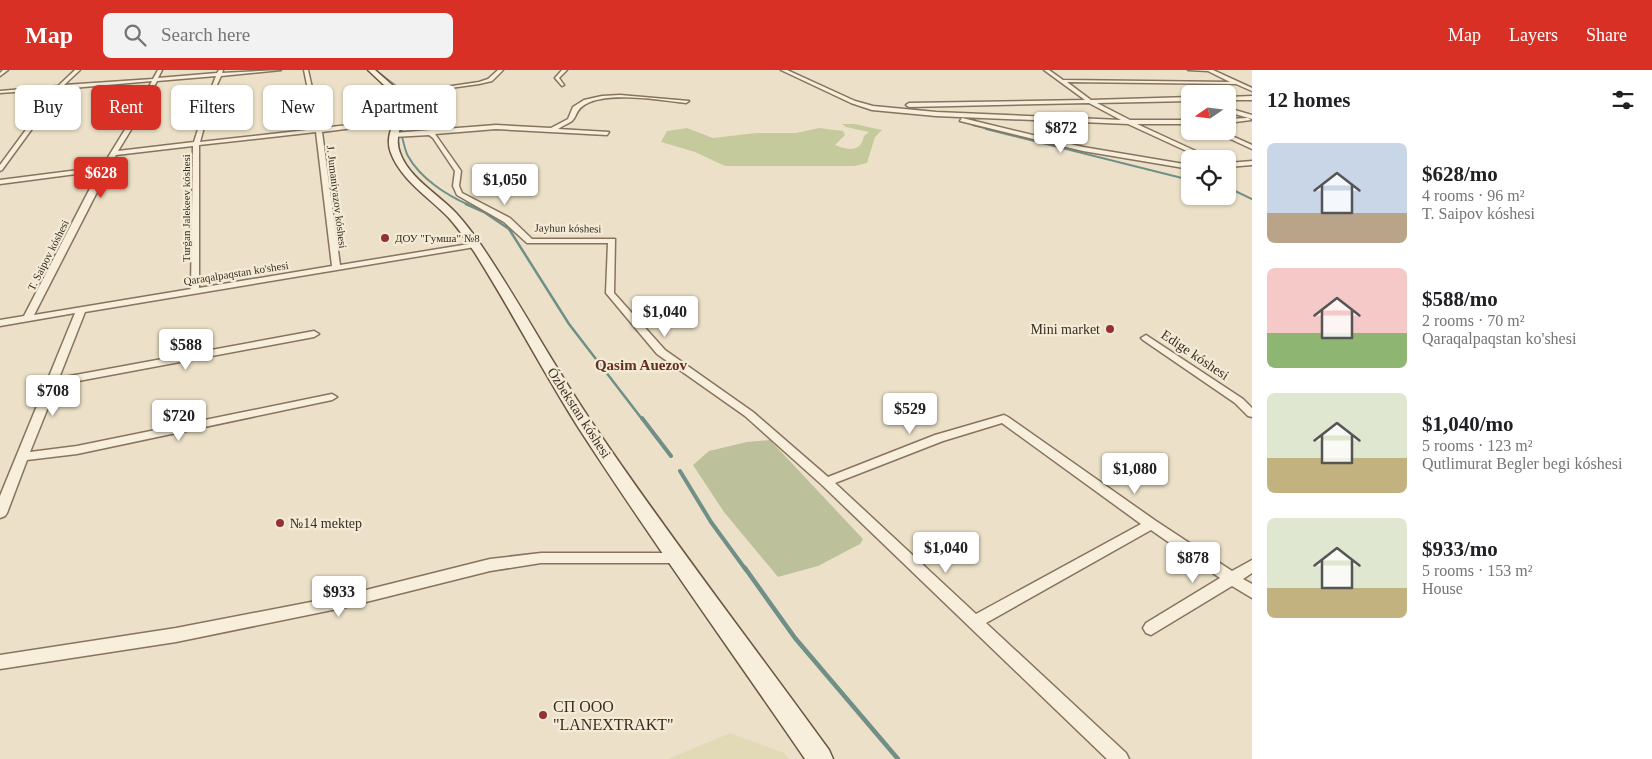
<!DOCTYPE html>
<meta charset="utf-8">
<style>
:root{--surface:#fff;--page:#f2f2f2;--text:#202124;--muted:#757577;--accent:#d93025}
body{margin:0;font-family:Georgia,serif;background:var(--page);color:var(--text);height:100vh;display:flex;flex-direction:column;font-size:19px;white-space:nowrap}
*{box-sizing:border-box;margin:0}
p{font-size:16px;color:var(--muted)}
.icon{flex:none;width:28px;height:28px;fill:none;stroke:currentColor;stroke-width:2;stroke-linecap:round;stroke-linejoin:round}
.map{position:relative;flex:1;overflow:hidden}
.details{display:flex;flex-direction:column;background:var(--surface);width:400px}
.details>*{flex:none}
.banner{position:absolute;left:15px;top:15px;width:475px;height:45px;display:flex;gap:10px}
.needle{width:32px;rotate:256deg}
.fabs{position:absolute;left:1181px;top:15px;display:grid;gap:10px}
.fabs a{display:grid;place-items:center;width:55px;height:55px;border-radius:8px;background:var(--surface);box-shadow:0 1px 4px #0004;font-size:25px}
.price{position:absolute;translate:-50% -42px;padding:0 11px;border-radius:5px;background:#fff;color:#222;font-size:16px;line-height:32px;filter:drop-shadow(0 1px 2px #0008)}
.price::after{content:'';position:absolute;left:50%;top:30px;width:15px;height:11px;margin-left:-8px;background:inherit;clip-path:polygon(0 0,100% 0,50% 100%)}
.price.active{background:var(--accent);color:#fff}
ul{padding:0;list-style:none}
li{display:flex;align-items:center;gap:15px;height:125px;padding:0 15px}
li span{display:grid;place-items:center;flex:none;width:140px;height:100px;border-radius:8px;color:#555}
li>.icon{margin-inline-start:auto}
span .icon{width:60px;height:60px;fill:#fffc;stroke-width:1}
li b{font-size:21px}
h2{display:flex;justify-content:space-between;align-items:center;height:60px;padding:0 15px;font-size:21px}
.tag{padding:0 18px;border-radius:8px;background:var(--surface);box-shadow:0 1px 4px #0004;font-size:18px;line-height:45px}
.tag.active{background:var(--accent);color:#fff}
header{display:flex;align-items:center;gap:30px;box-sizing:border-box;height:70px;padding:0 25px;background:var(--accent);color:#fff}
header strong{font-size:24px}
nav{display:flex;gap:28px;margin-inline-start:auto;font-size:18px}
.search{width:350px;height:45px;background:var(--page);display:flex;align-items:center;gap:12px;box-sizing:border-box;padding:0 18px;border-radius:8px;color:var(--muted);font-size:19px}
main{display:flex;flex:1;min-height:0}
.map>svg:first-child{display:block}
</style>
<header>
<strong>Map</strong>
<div class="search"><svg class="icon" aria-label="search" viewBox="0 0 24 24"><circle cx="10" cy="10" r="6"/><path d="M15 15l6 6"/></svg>Search here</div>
<nav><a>Map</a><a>Layers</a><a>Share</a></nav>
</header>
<main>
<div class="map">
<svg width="1252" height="689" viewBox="0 0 1252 689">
<rect width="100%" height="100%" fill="#ece1c8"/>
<path fill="#e2dab6" d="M 730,663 L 784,683 L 789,689 L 668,689 Z"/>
<path fill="#c5ca9c" d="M 842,54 L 855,54 L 882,60 L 875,67 L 867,93 L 855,96 L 725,96 L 695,82 L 661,72 L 667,61 L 687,58 L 713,68 L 756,63 L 796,63 L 819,58 L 843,61 L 845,65 L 835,75 C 847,80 861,83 864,66 L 869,62 L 846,57 Z"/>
<path fill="#bcc09b" d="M 770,370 L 863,469 L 860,474 L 818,496 L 778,507 L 724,442 L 693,395 L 709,381 L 747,372 Z"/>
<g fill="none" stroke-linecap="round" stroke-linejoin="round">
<path stroke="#6f8f87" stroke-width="1" d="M 376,0 L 405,22
M 964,51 L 974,56 L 991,60
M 402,60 L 403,51 L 415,30 L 410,25"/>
<path stroke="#6f8f87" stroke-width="2" d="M 986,59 L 1190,110
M 402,62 L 402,59
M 402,67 C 404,73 405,81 408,86 C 420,108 446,125 469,135
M 1233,120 L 1252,129"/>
<path stroke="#6f8f87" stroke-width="2.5" d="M 466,134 L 484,142 L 509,159 L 569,254 L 642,349"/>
<path stroke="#6f8f87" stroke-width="4" d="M 642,348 L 671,386
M 680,401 L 711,452 L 746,500"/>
<path stroke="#6f8f87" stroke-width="4.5" d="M 745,498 L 795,568 L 898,689"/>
<defs>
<path id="street" d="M 3,0 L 8,0 L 0,6 L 0,3 Z
M 75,0 L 80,0 L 64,15 L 153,9 L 158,0 L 162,0 L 158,8 L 217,3 L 219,0 L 223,0 L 222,3 L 281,0 L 221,6 L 213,24 L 200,72 L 316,59 L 304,0 L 308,0 L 321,58 L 396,50 L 399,52 L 322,62 L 340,195 L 475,173 L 479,175 L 475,177 L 85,242 L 59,308 L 314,261 L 319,264 L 314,267 L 57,315 L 30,382 L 77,376 L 332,324 L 337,327 L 332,330 L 77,384 L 27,390 L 7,443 L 5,446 L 0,448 L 0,426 L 75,243 L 0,256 L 0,250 L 24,246 L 99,101 L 0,114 L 0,110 L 102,97 L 134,45 L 152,11 L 61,19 L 2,100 L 0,101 L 0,95 L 56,19 L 0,23 L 0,21 L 58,16 ZM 216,6 L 209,24 L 194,72 L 118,81 L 140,45 L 157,11 ZM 316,62 L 332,196 L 199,218 L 199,75 ZM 193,76 L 191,219 L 34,245 L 116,85 Z
M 498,0 L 503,0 L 492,11 L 479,14 L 400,25 L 398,24 L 479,12 L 488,9 Z
M 562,0 L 567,0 L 559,8 L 564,15 L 562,16 L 555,8 Z
M 781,0 L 787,0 L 855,31 L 873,36 L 936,42 L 1121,50 L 1089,33 L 909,37 L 906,35 L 909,33 L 1085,30 L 1044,0 L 1049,0 L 1063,10 L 1230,12 L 1208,1 L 1188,0 L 1213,0 L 1252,18 L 1252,21 L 1236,14 L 1067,12 L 1091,30 L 1190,27 L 1190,31 L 1097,33 L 1130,50 L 1190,50 L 1190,54 L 1137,54 L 1213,89 L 1204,89 L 1128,54 L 936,46 L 872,40 L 851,33 Z
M 620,25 L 689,31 L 686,33 C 661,30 608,21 586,34 C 575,40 578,45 572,51 C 568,54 562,56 558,59 L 609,62 L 607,65 L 496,59 L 435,64 L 461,101 L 459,116 L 462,123 L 510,148 L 532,169 L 615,169 L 614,223 L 665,280 L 753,342 L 828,407 L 935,365 L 1004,345 L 1008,347 L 1156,451 L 1232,501 L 1252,490 L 1252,503 L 1243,509 L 1252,514 L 1252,528 L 1232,516 L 1151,565 L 1146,563 L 1143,558 L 1146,553 L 1220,508 L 1151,460 L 986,553 L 1126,683 L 1129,689 L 1107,689 L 822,415 L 745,346 L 657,284 L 606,223 L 608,173 L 527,173 L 504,152 L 457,125 L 453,116 L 455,101 L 433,68 L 429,65 L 393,67 L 390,65 L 393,63 L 496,55 L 551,58 L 568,49 L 573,37 L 584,30 L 602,26 ZM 1002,353 L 1141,454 L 976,544 L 835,413 L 943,371 Z
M 1252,26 L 1252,30 L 1228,30 L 1228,27 Z
M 1228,38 L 1252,45 L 1252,49 L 1228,42 Z
M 962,48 L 1083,77 L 1190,95 L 1190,99 L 1083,81 L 960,51 Z
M 1228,49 L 1248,48 L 1251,50 L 1228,53 Z
M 1213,61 L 1221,61 L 1252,75 L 1252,79 Z
M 1252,91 L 1252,95 L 1228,97 L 1228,93 Z
M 1146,265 L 1243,329 L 1252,338 L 1252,347 L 1248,346 L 1235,333 L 1143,270 L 1141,268 Z
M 541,483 L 676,483 L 681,484 L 683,488 L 681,492 L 676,493 L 541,493 L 490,501 L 342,538 L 176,572 L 0,599 L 0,585 L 176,558 L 342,526 L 490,489 Z"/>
<path id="secondary" d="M 368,0 L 375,0 L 408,29 C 408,48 392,62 400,83 C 409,108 438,124 456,143 C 466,154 475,166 483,178 C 522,236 554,297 593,354 C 668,465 750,571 829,680 L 833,689 L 805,689 C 729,578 651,470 578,357 C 542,300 511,240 475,183 C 467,171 458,158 449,148 C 430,128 401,110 391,83 C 383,62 400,49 400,30 Z"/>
</defs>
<use href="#street" stroke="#87735e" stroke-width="3"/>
<use href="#secondary" stroke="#695541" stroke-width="3"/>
<use href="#street" fill="#f7efdb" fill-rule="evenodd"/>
<use href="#secondary" fill="#f7efdb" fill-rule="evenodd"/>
</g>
<g fill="#933133" stroke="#f4ebd7" stroke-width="2">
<circle cx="385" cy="168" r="5"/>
<circle cx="1110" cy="259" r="5"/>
<circle cx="280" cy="453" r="5"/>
<circle cx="543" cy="645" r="5"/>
</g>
<g text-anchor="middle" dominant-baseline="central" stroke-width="4.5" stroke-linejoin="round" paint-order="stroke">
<g font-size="11" fill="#392c21" stroke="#f4ebd7">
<text transform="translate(337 127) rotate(83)">J. Jumaniyazov kóshesi</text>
<text transform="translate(186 138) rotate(-90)">Turǵan Jalekeev kóshesi</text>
<text transform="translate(568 158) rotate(1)">Jayhun kóshesi</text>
<text transform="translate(48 185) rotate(-63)">T. Saipov kóshesi</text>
<text transform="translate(236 203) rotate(-9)">Qaraqalpaqstan ko'shesi</text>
</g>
<g font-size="11" fill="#392c21" stroke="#f4ebd7" text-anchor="start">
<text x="395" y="168">ДОУ "Гумша" №8</text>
</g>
<g font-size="14" fill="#392c21" stroke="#f4ebd7" text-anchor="end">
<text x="1100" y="259">Mini market</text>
<text x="290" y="453" text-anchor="start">№14 mektep</text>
</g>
<g font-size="14" fill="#392c21" stroke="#f4ebd7">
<text transform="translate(1195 285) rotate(34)">Edige kóshesi</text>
<text transform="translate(579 343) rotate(57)">Ózbekstan kóshesi</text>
</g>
<g font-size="15" font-weight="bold" fill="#632f22" stroke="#f4ebd7">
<text x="641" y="295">Qasim Auezov</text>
</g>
<g font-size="16" fill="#392c21" stroke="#f4ebd7" text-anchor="start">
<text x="553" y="636">СП ООО<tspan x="553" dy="18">"LANEXTRAKT"</tspan></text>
</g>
</g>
</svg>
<div class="fabs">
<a><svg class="needle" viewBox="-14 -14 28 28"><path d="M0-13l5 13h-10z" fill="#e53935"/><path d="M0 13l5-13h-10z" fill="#757577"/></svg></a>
<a><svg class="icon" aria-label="locate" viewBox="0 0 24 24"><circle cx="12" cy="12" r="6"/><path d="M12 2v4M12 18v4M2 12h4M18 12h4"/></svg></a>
</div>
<b class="price" style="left:1061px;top:84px">$872</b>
<b class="price active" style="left:101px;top:129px">$628</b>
<b class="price" style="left:505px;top:136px">$1,050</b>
<b class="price" style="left:665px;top:268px">$1,040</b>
<b class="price" style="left:186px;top:301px">$588</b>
<b class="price" style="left:53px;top:347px">$708</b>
<b class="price" style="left:910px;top:365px">$529</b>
<b class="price" style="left:179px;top:372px">$720</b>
<b class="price" style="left:1135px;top:425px">$1,080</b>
<b class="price" style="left:946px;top:504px">$1,040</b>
<b class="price" style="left:1193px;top:514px">$878</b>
<b class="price" style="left:339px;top:548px">$933</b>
<div class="banner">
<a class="tag">Buy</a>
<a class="tag active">Rent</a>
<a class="tag">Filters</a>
<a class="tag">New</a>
<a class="tag">Apartment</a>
</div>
</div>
<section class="details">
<h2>12 homes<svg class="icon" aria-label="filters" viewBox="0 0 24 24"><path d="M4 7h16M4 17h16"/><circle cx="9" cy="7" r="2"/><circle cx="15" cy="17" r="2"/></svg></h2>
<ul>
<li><span style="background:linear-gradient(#c9d6e8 70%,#b9a48a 0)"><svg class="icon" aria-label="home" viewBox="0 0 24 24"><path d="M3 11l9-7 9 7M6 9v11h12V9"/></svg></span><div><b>$628/mo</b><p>4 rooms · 96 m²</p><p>T. Saipov kóshesi</p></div></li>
<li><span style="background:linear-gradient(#f6c9c9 65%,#8fb573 0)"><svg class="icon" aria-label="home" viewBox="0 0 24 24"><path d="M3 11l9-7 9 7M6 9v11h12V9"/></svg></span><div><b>$588/mo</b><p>2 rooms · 70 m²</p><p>Qaraqalpaqstan ko'shesi</p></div></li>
<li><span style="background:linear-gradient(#dfe7d0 65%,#c2b280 0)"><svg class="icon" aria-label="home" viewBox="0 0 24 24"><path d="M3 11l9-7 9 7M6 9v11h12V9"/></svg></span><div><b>$1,040/mo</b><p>5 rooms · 123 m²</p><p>Qutlimurat Begler begi kóshesi</p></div></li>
<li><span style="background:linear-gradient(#dfe7d0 70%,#c2b280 0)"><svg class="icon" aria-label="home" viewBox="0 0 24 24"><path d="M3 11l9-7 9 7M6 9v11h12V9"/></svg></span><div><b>$933/mo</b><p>5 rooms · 153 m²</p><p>House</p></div></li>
</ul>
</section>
</main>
